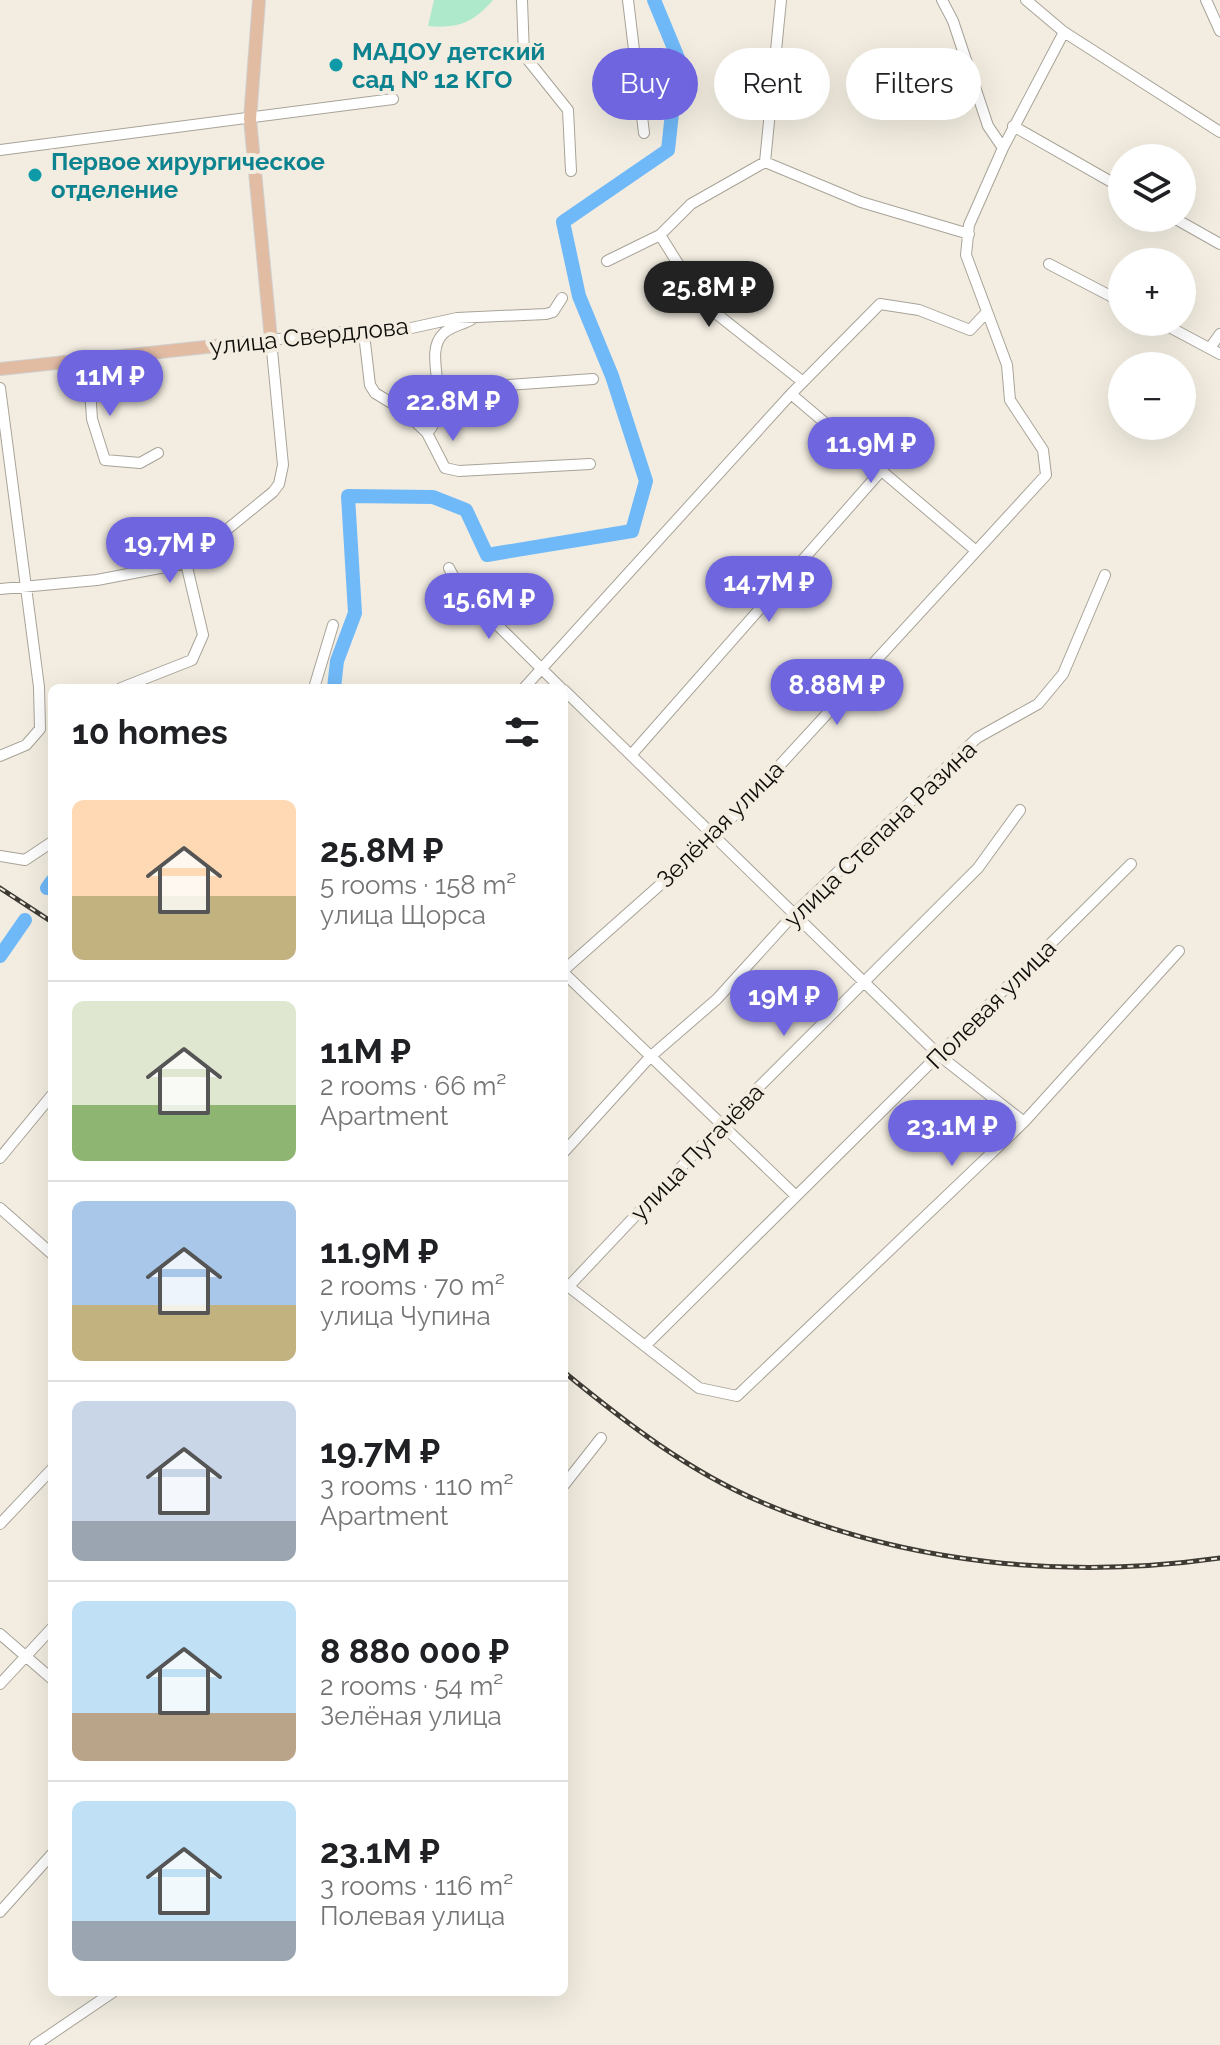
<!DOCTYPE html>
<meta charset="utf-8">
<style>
:root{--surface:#fff;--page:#f6f6f6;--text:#202124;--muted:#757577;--line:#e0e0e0;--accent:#6e65df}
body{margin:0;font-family:Raleway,sans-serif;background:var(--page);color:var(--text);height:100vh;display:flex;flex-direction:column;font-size:30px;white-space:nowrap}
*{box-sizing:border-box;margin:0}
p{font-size:26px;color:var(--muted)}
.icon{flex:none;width:44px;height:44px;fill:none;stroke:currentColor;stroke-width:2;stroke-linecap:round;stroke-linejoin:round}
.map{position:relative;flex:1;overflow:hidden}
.panel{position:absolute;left:48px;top:684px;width:520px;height:1312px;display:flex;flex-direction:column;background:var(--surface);border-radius:12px;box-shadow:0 8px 32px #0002}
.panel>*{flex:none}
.hud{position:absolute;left:592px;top:48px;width:508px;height:72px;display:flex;gap:16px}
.fabs{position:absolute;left:1108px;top:144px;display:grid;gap:16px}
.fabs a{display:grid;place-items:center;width:88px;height:88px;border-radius:50%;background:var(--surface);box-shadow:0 8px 32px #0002;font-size:40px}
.price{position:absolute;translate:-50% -68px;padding:0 18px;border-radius:28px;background:var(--accent);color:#fff;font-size:26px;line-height:52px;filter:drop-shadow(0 2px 4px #0008)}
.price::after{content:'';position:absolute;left:50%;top:48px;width:24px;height:18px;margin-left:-12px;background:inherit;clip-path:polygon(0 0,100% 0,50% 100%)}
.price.active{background:#222;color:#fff}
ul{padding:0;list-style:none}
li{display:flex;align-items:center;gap:24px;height:200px;padding:0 24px}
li+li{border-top:2px solid var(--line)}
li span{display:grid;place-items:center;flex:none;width:224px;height:160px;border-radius:12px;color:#555}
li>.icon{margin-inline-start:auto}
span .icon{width:96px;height:96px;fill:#fffc;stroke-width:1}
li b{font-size:34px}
h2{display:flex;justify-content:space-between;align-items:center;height:96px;padding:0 24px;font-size:34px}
.tag{padding:0 28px;border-radius:36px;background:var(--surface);box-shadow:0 8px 32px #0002;font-size:28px;line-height:72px}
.tag.active{background:var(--accent);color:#fff}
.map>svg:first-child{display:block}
</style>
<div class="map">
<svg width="1220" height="2045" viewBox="0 0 1220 2045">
<rect width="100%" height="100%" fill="#f3ede1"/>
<path fill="#afe9cb" d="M 434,0 L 493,0 C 474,22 458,29 428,26 Z"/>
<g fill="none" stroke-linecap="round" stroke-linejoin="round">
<path stroke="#70b9f8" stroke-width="14" d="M 334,688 L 337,661 L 355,613 L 348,496 L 433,497 L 466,510 L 487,555 L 632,531 L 646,481 L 612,376 L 579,296 L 563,222 L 668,150 L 678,58 L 654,0
M 47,888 L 52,881
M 0,956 L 25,920"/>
<defs>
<path id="minor" d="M 522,0 L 524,55 L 568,110 L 571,171
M 628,0 L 644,133
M 781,0 L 765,162 L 861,202 L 969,234
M 942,0 L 953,21 L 988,126 L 1003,148
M 1026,0 L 1064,32 L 1220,132
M 1206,0 L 1220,31
M 1013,126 L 1122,188
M 0,150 L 393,99
M 1174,218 L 1220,244
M 660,235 L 687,278 L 718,315 L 803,382
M 607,261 L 660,235 L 691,204 L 765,162
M 1049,264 L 1122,302
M 1160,322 L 1220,354
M 364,334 L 370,385 L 375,393 L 403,410 L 427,433 L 445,468 L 459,471 L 590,464
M 1210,348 L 1220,334
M 88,359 L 92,419 L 105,460 L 140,463 L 158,453
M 0,388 L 39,687 L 40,729 L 26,745 L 0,756
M 439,390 L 593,379
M 791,394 L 975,550
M 427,433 C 455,405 421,355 443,334 C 450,326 463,325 472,319
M 449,568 L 459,587 L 561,688
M 0,589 L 97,580 L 186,563 L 273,492 L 279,484 L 283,465 L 271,340 L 337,332 L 393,332 L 457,318 L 546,314 L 553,312 L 562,298
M 121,688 L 192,660 L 203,635 L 186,563
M 314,688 L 333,625
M 524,688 L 791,394 L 880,304 L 919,310 L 970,330 L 985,314
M 564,690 L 940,1056 L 1024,1122
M 632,754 L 881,471
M 0,856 L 25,860 L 52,842
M 564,970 L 714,837 L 1046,475 L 1043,450 L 1010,400 L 1007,365 L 966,255 L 969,225 L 1003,148 L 1064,32
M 564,973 L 794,1194
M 564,1152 L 650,1057 L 717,999 L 796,912 L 977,738 L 1038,704 L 1063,674 L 1105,575
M 0,1158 L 52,1095
M 0,1208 L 52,1254
M 564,1283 L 699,1388 L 737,1396 L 1024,1122 L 1179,951
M 570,1285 L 720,1126 L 978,868 L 1020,810
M 645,1346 L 1131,864
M 564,1485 L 601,1438
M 0,1524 L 52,1469
M 0,1634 L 52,1679
M 0,1684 L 52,1628
M 0,1912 L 52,1854
M 35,2045 L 113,1992"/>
<path id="major" d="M 0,369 L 271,340 L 250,119 L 259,0"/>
</defs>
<use href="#minor" stroke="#a8a398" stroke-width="12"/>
<use href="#major" stroke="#cfcfce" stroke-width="14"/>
<use href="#minor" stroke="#fff" stroke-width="10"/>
<use href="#major" stroke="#e2bba3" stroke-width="12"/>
<defs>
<path id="rail" d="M 0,888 L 52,922
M 564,1372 C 625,1422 688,1471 761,1502 C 907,1564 1064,1580 1220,1558"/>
</defs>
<use href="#rail" stroke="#3e3b35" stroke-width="5"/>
<use href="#rail" stroke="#f3ede1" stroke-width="2" stroke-dasharray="6" stroke-linecap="butt"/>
</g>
<g fill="#0f9aa8" stroke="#f3ede1" stroke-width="3">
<circle cx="336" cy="65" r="8"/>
<circle cx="35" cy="175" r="8"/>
</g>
<g text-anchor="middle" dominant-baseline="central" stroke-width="8" stroke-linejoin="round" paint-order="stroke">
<g font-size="24" font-weight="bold" fill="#0d838f" stroke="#f3ede1" text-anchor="start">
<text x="352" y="51">МАДОУ детский<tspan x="352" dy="28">сад № 12 КГО</tspan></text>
<text x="51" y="161">Первое хирургическое<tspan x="51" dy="28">отделение</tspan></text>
</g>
<g font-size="24" fill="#0f0d09" stroke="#f3ede1">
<text transform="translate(309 336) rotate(-6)">улица Свердлова</text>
<text transform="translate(720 824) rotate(-45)">Зелёная улица</text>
<text transform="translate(880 834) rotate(-44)">улица Степана Разина</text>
<text transform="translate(991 1004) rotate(-45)">Полевая улица</text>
<text transform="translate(697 1152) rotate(-46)">улица Пугачёва</text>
</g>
</g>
</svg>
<div class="fabs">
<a><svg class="icon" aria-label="layers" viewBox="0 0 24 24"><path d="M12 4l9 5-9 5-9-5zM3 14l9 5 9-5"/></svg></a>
<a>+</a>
<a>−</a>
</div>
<b class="price active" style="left:709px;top:329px">25.8M ₽</b>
<b class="price" style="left:110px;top:418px">11M ₽</b>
<b class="price" style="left:453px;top:443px">22.8M ₽</b>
<b class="price" style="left:871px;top:485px">11.9M ₽</b>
<b class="price" style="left:170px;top:585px">19.7M ₽</b>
<b class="price" style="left:769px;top:624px">14.7M ₽</b>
<b class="price" style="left:489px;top:641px">15.6M ₽</b>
<b class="price" style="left:837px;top:727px">8.88M ₽</b>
<b class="price" style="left:784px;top:1038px">19M ₽</b>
<b class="price" style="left:952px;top:1168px">23.1M ₽</b>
<div class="hud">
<a class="tag active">Buy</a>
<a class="tag">Rent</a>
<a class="tag">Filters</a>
</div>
<section class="panel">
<h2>10 homes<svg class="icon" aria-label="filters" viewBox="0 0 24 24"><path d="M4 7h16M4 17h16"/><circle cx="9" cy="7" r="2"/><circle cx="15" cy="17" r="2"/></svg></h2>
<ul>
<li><span style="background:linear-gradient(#ffd9b3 60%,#c2b280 0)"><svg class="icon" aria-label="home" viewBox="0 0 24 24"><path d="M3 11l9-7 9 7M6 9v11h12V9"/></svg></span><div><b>25.8M ₽</b><p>5 rooms · 158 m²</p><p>улица Щорса</p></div></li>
<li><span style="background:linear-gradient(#dfe7d0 65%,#8fb573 0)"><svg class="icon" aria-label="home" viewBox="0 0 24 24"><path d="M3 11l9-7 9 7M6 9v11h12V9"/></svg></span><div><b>11M ₽</b><p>2 rooms · 66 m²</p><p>Apartment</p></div></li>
<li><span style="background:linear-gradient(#a9c7e8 65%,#c2b280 0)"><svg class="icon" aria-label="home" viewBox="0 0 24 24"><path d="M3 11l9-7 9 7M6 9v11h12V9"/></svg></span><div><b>11.9M ₽</b><p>2 rooms · 70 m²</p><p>улица Чупина</p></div></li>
<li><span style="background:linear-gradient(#c9d6e8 75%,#9aa5b1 0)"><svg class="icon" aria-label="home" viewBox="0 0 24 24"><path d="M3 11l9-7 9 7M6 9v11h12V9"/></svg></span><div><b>19.7M ₽</b><p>3 rooms · 110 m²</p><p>Apartment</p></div></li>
<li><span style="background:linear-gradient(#bfe0f5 70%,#b9a48a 0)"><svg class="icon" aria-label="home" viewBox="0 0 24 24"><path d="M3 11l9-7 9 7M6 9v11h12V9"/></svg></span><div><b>8 880 000 ₽</b><p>2 rooms · 54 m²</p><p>Зелёная улица</p></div></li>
<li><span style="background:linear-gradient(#bfe0f5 75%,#9aa5b1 0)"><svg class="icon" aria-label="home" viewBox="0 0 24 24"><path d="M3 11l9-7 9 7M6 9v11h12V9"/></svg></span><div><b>23.1M ₽</b><p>3 rooms · 116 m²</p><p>Полевая улица</p></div></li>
</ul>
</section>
</div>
